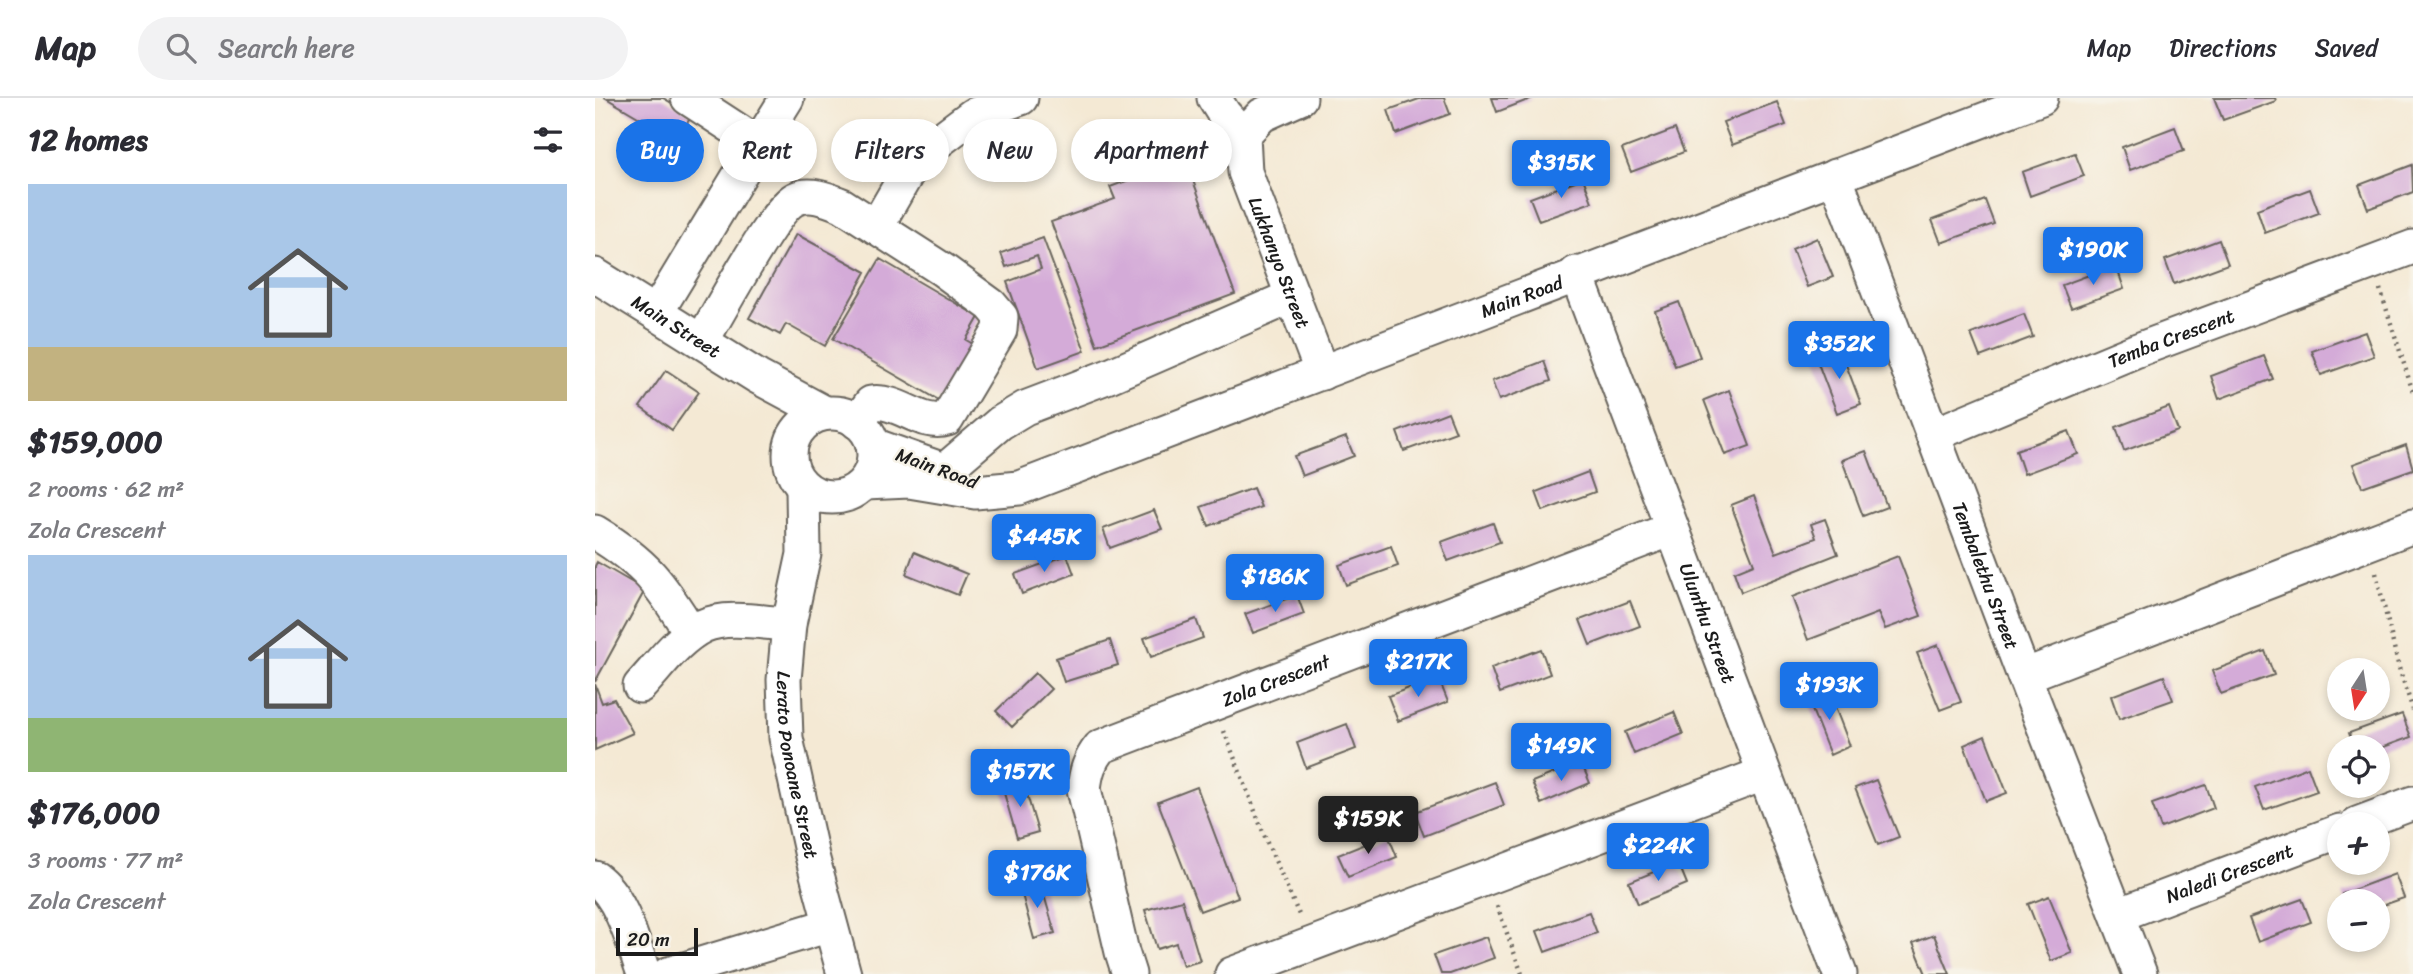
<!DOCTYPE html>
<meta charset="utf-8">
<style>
:root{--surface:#fff;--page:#f2f2f3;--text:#2b2b33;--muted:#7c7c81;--line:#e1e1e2;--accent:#1a73e8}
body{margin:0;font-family:Sriracha,sans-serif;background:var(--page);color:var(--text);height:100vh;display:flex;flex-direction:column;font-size:26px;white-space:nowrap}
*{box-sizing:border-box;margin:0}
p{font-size:23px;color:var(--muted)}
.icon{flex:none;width:38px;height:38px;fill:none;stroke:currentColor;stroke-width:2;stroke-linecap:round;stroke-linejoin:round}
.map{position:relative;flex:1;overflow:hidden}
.sheet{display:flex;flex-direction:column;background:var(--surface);width:595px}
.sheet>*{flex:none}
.hud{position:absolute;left:21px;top:21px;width:665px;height:63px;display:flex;gap:14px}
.needle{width:46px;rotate:192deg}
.controls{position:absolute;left:1732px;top:560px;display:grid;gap:14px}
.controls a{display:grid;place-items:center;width:63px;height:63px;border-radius:50%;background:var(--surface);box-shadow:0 4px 10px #0003;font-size:35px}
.scale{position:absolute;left:21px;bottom:18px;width:82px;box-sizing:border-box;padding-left:7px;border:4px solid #1c1c1c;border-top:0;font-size:19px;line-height:24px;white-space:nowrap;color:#1c1c1c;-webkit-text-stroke:5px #f7f3e8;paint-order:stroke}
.price{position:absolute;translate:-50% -60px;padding:0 16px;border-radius:7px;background:var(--accent);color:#fff;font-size:23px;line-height:46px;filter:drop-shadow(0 2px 4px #0008)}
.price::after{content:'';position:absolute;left:50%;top:42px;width:21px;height:16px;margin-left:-10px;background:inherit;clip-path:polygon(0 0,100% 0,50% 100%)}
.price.selected{background:#222;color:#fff}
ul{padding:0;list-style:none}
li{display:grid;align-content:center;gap:14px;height:371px;padding:0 28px}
li span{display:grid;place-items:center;height:217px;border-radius:0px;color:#555}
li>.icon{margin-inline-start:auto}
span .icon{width:126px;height:126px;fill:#fffc;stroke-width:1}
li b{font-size:30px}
h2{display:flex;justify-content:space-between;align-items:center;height:84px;padding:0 28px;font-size:30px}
.tag{padding:0 24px;border-radius:32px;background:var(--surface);box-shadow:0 4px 10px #0003;font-size:24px;line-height:63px}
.tag.selected{background:var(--accent);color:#fff}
header{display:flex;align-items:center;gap:42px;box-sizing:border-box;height:98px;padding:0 35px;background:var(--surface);border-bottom:2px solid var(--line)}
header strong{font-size:33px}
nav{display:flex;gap:38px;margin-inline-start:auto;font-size:24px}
.search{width:490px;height:63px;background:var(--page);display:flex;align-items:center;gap:18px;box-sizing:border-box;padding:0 24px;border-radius:38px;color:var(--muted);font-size:26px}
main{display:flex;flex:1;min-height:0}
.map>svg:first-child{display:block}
</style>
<header>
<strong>Map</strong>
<div class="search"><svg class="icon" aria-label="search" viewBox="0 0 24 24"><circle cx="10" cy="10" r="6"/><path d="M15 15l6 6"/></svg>Search here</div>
<nav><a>Map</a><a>Directions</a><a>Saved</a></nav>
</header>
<main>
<section class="sheet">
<h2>12 homes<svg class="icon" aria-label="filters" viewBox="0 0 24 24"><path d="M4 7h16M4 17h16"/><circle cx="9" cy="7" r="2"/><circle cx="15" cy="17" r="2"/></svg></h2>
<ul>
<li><span style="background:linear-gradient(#a9c7e8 75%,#c2b280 0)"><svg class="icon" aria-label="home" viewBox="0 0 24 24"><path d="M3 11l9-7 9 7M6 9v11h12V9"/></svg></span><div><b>$159,000</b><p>2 rooms · 62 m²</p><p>Zola Crescent</p></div></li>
<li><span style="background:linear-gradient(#a9c7e8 75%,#8fb573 0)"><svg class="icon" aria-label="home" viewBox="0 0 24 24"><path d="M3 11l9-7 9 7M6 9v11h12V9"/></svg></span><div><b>$176,000</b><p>3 rooms · 77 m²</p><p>Zola Crescent</p></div></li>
</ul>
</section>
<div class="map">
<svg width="1818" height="876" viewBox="0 0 1818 876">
<rect width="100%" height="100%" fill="#f7f3e8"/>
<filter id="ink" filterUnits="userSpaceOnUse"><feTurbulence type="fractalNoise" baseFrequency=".0143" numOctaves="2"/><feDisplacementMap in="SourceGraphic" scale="14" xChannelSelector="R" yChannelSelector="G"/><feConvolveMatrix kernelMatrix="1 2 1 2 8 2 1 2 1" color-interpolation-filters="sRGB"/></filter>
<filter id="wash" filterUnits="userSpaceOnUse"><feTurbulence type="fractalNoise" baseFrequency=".00686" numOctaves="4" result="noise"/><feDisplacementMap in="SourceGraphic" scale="28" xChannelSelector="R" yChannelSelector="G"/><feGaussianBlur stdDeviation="1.57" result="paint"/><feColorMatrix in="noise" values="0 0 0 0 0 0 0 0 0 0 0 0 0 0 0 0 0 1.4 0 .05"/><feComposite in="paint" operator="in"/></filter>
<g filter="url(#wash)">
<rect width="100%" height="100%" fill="#f4e9d4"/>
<g id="blocks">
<path fill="#d4abd8" d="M 11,0 L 68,0 L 97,17 L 82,42 Z
M 827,0 L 849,0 L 855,16 L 801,36 L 793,12 Z
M 897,0 L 938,0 L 902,14 Z
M 1619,0 L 1680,0 L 1681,3 L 1628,22 Z
M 1182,4 L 1191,27 L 1137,47 L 1128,24 Z
M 1580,29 L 1589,53 L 1535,72 L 1527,49 Z
M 1080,31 L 1089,54 L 1036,74 L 1027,51 Z
M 1480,55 L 1489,78 L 1435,98 L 1427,74 Z
M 590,61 L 640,196 L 502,247 L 456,124 L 520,101 L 515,89 Z
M 1817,67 L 1818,94 L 1773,111 L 1764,87 Z
M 988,80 L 997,104 L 944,123 L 935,100 Z
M 1715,91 L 1724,115 L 1670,135 L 1662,111 Z
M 1390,102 L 1399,126 L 1346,145 L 1337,122 Z
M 201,136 L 271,174 L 230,248 L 191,226 L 185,237 L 154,220 Z
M 448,140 L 490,253 L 443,270 L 412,184 L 446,171 L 442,158 L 411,169 L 406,155 Z
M 1222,140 L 1238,179 L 1212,189 L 1197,151 Z
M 1624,142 L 1633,166 L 1579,186 L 1570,162 Z
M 285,161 L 384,219 L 371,242 L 404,261 L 349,305 L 238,241 Z
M 1521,167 L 1529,191 L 1476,210 L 1467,187 Z
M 1084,204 L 1105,259 L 1080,268 L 1060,213 Z
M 1429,216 L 1438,239 L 1385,259 L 1376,236 Z
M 1770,234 L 1779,258 L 1726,277 L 1717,253 Z
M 1245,251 L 1266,306 L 1242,315 L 1221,260 Z
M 1669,258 L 1678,281 L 1624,301 L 1616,278 Z
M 949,263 L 956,283 L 904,302 L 897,283 Z
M 71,272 L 104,294 L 77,332 L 45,309 Z
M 1134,292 L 1155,348 L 1130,357 L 1109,302 Z
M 1574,309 L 1583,333 L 1529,353 L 1521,329 Z
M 853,314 L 861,334 L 809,353 L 802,334 Z
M 1474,333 L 1483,356 L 1429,376 L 1421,352 Z
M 751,339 L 759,358 L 707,378 L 699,358 Z
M 1811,347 L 1818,371 L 1767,389 L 1758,366 Z
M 1271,353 L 1292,409 L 1268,418 L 1247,362 Z
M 993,374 L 1000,394 L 948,413 L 941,394 Z
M 658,390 L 666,409 L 614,428 L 606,409 Z
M 1159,398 L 1181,455 L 1221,440 L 1216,426 L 1230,421 L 1243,456 L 1146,494 L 1139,474 L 1159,466 L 1136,407 Z
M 559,412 L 567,431 L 515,450 L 508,431 Z
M 898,425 L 905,444 L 853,463 L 846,444 Z
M 796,448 L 803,468 L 751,487 L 744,467 Z
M 319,454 L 372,476 L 363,497 L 311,476 Z
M 472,457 L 479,476 L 427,496 L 420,476 Z
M 1303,458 L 1326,518 L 1290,531 L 1283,515 L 1213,542 L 1197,499 Z
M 2,464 L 50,492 L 0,584 L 0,468 Z
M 702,497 L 709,516 L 658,535 L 650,516 Z
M 1035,503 L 1045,528 L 995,547 L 985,522 Z
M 601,521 L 608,540 L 556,559 L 549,540 Z
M 515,542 L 523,567 L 469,584 L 461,560 Z
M 1343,547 L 1366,604 L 1345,612 L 1322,555 Z
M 946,551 L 955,576 L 905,595 L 896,570 Z
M 1670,553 L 1679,577 L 1626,596 L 1617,573 Z
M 440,575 L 456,591 L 417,629 L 401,613 Z
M 1569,578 L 1578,602 L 1524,621 L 1516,598 Z
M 843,579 L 853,604 L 803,623 L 793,598 Z
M 0,586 L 7,605 L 19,601 L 38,635 L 0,652 Z
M 1233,591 L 1255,648 L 1235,657 L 1212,599 Z
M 1079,614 L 1088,636 L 1039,656 L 1030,634 Z
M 1807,616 L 1816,639 L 1783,651 L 1783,649 L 1759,649 L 1754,635 Z
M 752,626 L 761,651 L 711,670 L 702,645 Z
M 1390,638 L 1412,695 L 1391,703 L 1369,647 Z
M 986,664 L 995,685 L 946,706 L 937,684 Z
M 1713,669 L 1722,693 L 1669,712 L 1660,689 Z
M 1281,682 L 1304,739 L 1283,747 L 1260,690 Z
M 428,683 L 443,734 L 422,740 L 407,688 Z
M 900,684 L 909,707 L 829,738 L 820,714 Z
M 1611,687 L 1619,710 L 1566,730 L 1557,706 Z
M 602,689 L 643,799 L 605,813 L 563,704 Z
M 793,737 L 802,759 L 753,779 L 743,757 Z
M 1083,764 L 1092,786 L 1043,806 L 1034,784 Z
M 1800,776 L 1809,800 L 1783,809 L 1783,803 L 1750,803 L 1747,796 Z
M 445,783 L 460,835 L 439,841 L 425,789 Z
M 1454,798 L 1477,855 L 1456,863 L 1433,806 Z
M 1707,801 L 1716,824 L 1663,844 L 1654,820 Z
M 587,802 L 605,863 L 588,868 L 581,845 L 562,851 L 550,812 Z
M 994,814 L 1002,835 L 950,854 L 942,833 Z
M 1339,837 L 1355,876 L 1331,876 L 1318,845 Z
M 891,839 L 899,860 L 855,876 L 846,876 L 839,857 Z"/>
</g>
</g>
<g filter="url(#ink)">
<use href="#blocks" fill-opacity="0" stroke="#68645c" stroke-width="2"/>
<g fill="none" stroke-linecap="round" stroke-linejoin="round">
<defs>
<g id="minor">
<path d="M 619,0 L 629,16 L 648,37"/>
<path id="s1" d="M 705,0 L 667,17 L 648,37 L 650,74 L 727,275"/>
<path d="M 161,50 L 192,0"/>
<path id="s2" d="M 1240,78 L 1429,578 L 1545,876"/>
<path d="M 281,129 L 321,60 L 378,17 L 426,0"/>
<path id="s3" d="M 981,175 L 1245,876"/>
<path id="s4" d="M 0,177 L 163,279 L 230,315"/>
<path d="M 61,215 L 161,50 L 159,43 L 93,0"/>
<path d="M 107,243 C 121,219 180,110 200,101 C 215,94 232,101 247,107 L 348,172 L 396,207 L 406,219 L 405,232 L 352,321 C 326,329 304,301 276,305 L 262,324"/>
<circle cx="237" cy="357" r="42"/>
<path id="s5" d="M 1338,337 L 1540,253 L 1818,149"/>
<path d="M 278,347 L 357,375"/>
<path d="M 350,372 L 405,325 L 430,310 L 514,278 L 698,198"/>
<path id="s6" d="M 270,385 L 314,383 L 380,394 L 424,390 L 1446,0"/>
<path id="s7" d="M 208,390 L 209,456 L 194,526 L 189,582 L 191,640 L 217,758 L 249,876"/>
<path d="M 0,434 C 51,465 65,485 96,535"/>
<path d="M 1429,578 L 1818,428"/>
<path d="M 45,588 C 63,569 83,540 108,528 C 133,517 168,525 194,526"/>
<path d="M 1762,726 L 1818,705"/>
<path d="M 0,780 C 27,799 38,846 49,876"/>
<path id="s8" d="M 1523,817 L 1745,733"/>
<path d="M 73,876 L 235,827"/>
<path id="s9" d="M 534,876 L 527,854 L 489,691 C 491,674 494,663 505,649 L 1077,431"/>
<path d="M 637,876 L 1168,676"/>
</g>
</defs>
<use href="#minor" stroke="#68645c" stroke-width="37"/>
<path stroke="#68645c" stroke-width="4.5" stroke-dasharray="2 5" stroke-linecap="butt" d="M 1785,191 L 1818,294
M 1781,475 L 1804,570 L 1818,612
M 629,633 L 672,744 L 705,819
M 902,808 L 927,876"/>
<use href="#minor" stroke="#fff" stroke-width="33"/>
</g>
</g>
<g text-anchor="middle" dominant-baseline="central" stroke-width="5" stroke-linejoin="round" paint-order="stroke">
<g font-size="19" fill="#1c1c1c" stroke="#f7f3e8">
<text stroke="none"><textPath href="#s1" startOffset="203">Lukhanyo Street</textPath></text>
<text stroke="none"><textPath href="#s6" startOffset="693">Main Road</textPath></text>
<text stroke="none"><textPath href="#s4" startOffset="96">Main Street</textPath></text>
<text stroke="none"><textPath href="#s5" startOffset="257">Temba Crescent</textPath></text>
<text transform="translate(342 370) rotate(20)">Main Road</text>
<text stroke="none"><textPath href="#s2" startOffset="427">Tembalethu Street</textPath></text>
<text stroke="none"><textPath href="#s3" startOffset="374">Ulunthu Street</textPath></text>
<text stroke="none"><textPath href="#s9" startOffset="424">Zola Crescent</textPath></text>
<text stroke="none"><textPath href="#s7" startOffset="280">Lerato Ponoane Street</textPath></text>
<text stroke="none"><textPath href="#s8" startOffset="119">Naledi Crescent</textPath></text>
</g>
</g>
</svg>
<div class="controls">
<a><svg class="needle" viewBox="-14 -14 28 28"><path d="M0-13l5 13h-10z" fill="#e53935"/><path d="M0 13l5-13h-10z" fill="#7c7c81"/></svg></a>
<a><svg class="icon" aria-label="locate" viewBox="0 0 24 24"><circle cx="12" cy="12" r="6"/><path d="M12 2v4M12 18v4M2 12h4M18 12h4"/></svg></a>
<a>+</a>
<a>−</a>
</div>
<div class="scale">20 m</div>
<b class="price" style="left:966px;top:102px">$315K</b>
<b class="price" style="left:1498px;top:189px">$190K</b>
<b class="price" style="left:1244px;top:283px">$352K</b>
<b class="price" style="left:449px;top:476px">$445K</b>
<b class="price" style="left:680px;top:516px">$186K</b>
<b class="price" style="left:823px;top:601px">$217K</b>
<b class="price" style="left:1234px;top:624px">$193K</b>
<b class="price" style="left:966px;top:685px">$149K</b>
<b class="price" style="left:425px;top:711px">$157K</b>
<b class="price selected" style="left:773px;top:758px">$159K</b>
<b class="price" style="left:1063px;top:785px">$224K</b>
<b class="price" style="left:442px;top:812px">$176K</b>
<div class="hud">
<a class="tag selected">Buy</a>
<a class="tag">Rent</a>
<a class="tag">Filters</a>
<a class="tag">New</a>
<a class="tag">Apartment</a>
</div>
</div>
</main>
